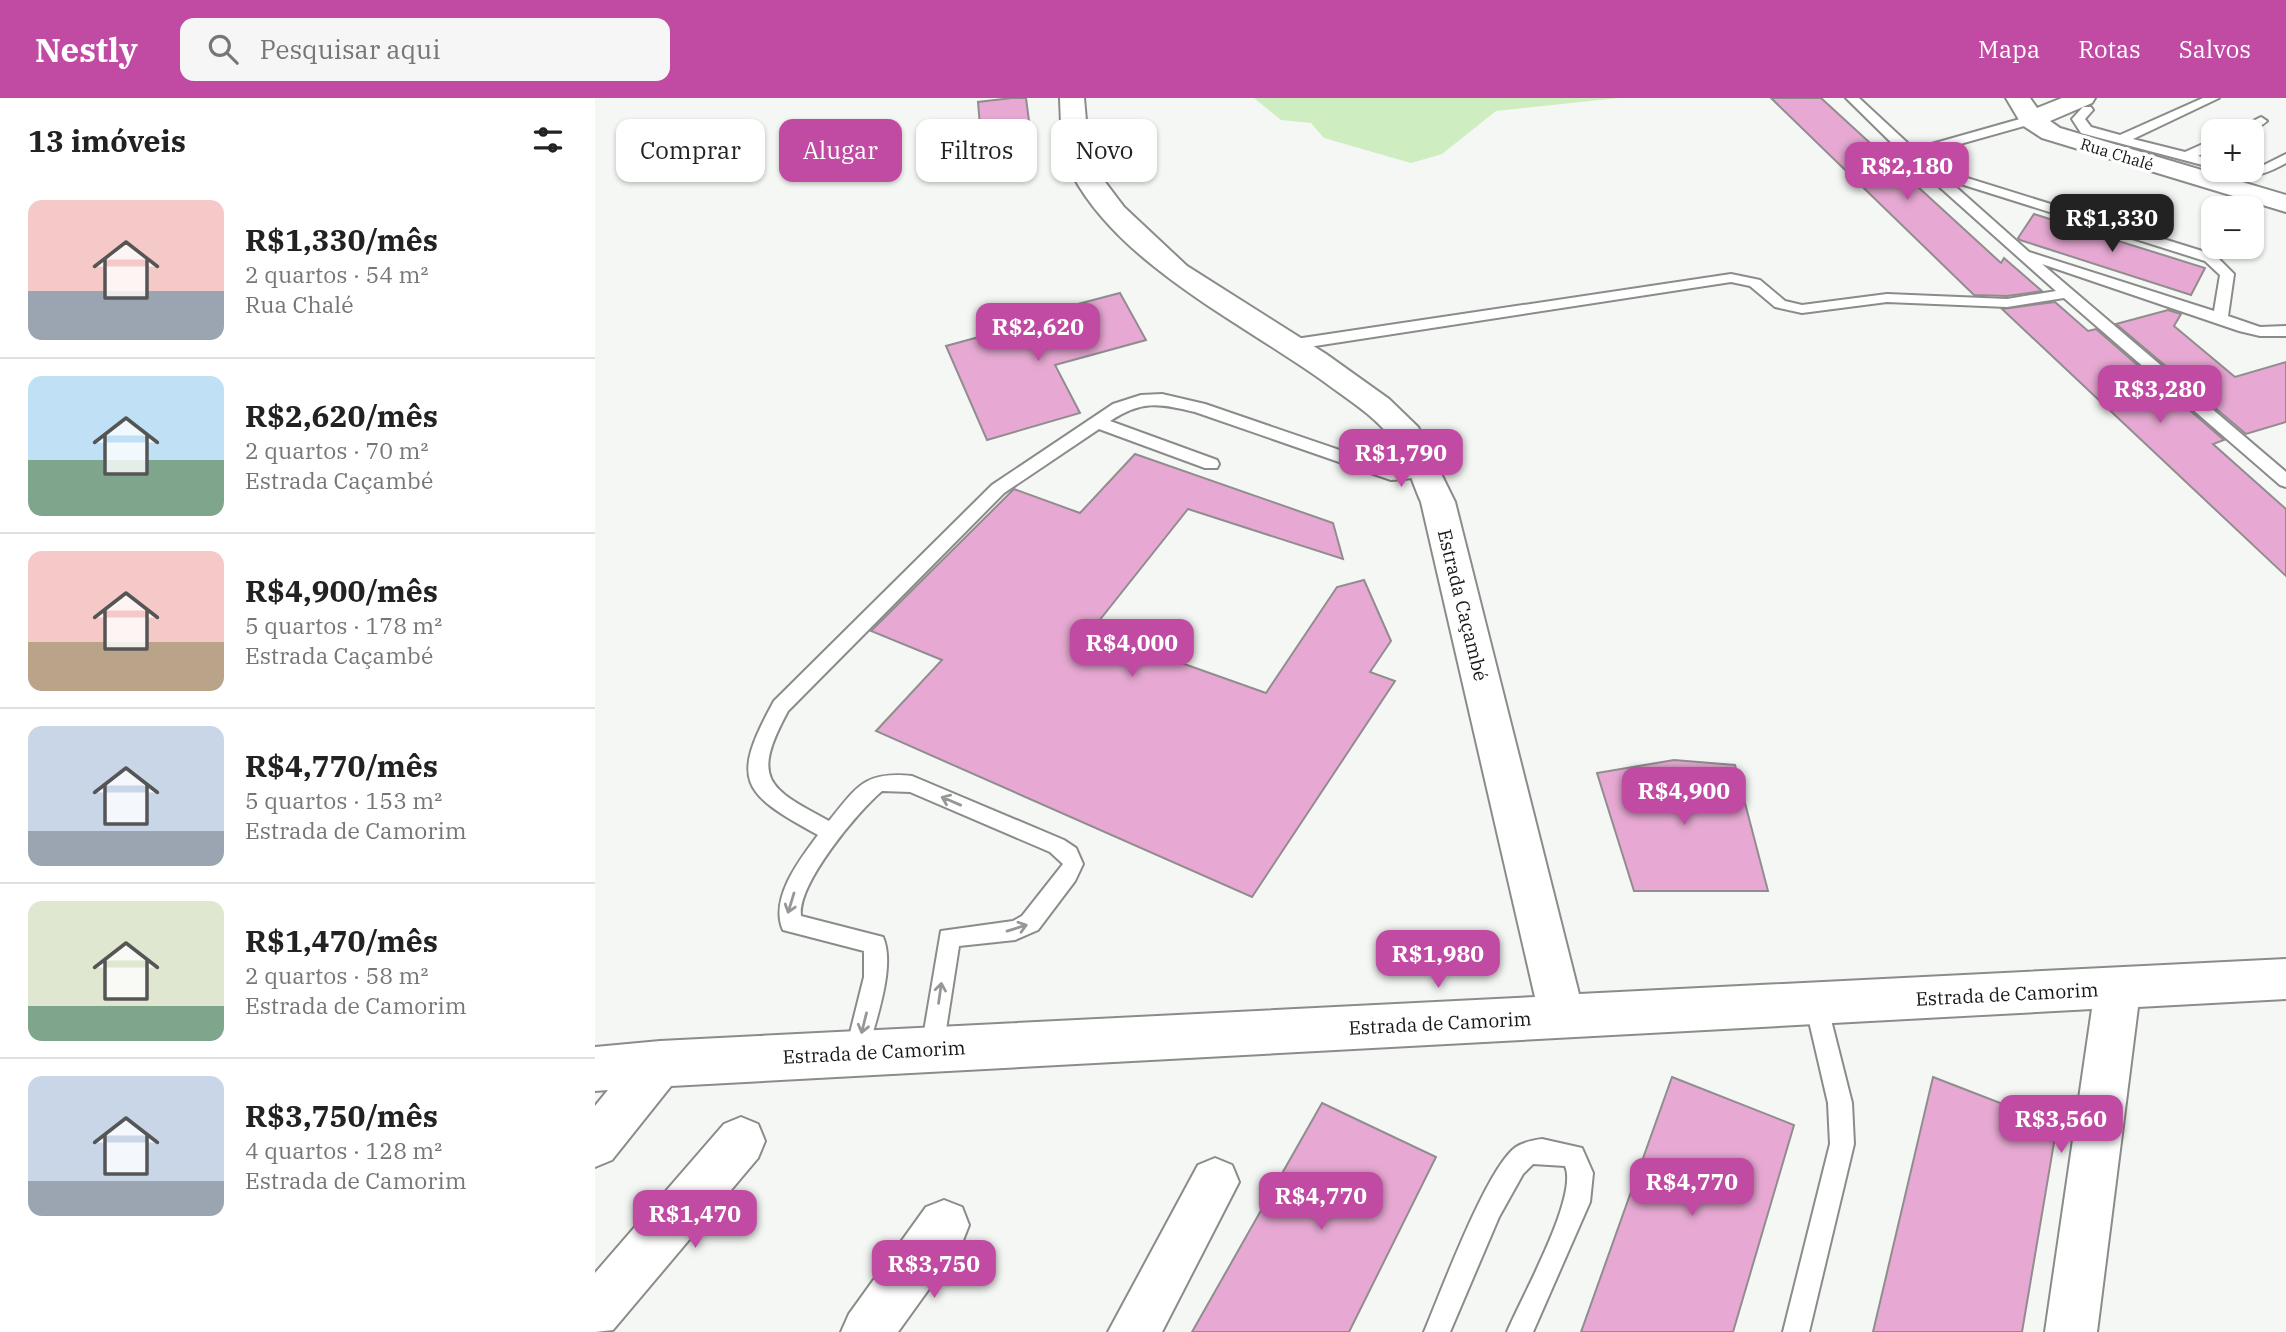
<!DOCTYPE html>
<html lang="pt">
<meta charset="utf-8">
<style>
:root{--surface:#fff;--page:#f6f6f6;--text:#222;--muted:#767676;--line:#e0e0e0;--accent:#c14ba3}
body{margin:0;font-family:"IBM Plex Serif",serif;background:var(--page);color:var(--text);height:100vh;display:flex;flex-direction:column;font-size:26px;white-space:nowrap}
*{box-sizing:border-box;margin:0}
p{font-size:23px;color:var(--muted)}
.icon{flex:none;width:38px;height:38px;fill:none;stroke:currentColor;stroke-width:2;stroke-linecap:round;stroke-linejoin:round}
.map{position:relative;flex:1;overflow:hidden}
.sheet{display:flex;flex-direction:column;background:var(--surface);width:595px}
.sheet>*{flex:none}
.top-card{position:absolute;left:21px;top:21px;width:665px;height:63px;display:flex;gap:14px}
.fabs{position:absolute;left:1606px;top:21px;display:grid;gap:14px}
.fabs a{display:grid;place-items:center;width:63px;height:63px;border-radius:14px;background:var(--surface);box-shadow:0 2px 5px #0004;font-size:35px}
.price{position:absolute;translate:-50% -60px;padding:0 16px;border-radius:14px;background:var(--accent);color:#fff;font-size:23px;line-height:46px;filter:drop-shadow(0 2px 4px #0008)}
.price::after{content:'';position:absolute;left:50%;top:42px;width:21px;height:16px;margin-left:-10px;background:inherit;clip-path:polygon(0 0,100% 0,50% 100%)}
.price.active{background:#222;color:#fff}
ul{padding:0;list-style:none}
li{display:flex;align-items:center;gap:21px;height:175px;padding:0 28px}
li+li{border-top:2px solid var(--line)}
li span{display:grid;place-items:center;flex:none;width:196px;height:140px;border-radius:14px;color:#555}
li>.icon{margin-inline-start:auto}
span .icon{width:84px;height:84px;fill:#fffc;stroke-width:1}
li b{font-size:30px}
h2{display:flex;justify-content:space-between;align-items:center;height:84px;padding:0 28px;font-size:30px}
.tag{padding:0 24px;border-radius:14px;background:var(--surface);box-shadow:0 2px 5px #0004;font-size:24px;line-height:63px}
.tag.active{background:var(--accent);color:#fff}
header{display:flex;align-items:center;gap:42px;box-sizing:border-box;height:98px;padding:0 35px;background:var(--accent);color:#fff}
header strong{font-size:33px}
nav{display:flex;gap:38px;margin-inline-start:auto;font-size:24px}
.search{width:490px;height:63px;background:var(--page);display:flex;align-items:center;gap:18px;box-sizing:border-box;padding:0 24px;border-radius:14px;color:var(--muted);font-size:26px}
main{display:flex;flex:1;min-height:0}
.map>svg:first-child{display:block}
</style>
<header>
<strong>Nestly</strong>
<div class="search"><svg class="icon" aria-label="search" viewBox="0 0 24 24"><circle cx="10" cy="10" r="6"/><path d="M15 15l6 6"/></svg>Pesquisar aqui</div>
<nav><a>Mapa</a><a>Rotas</a><a>Salvos</a></nav>
</header>
<main>
<section class="sheet">
<h2>13 imóveis<svg class="icon" aria-label="filters" viewBox="0 0 24 24"><path d="M4 7h16M4 17h16"/><circle cx="9" cy="7" r="2"/><circle cx="15" cy="17" r="2"/></svg></h2>
<ul>
<li><span style="background:linear-gradient(#f6c9c9 65%,#9aa5b1 0)"><svg class="icon" aria-label="home" viewBox="0 0 24 24"><path d="M3 11l9-7 9 7M6 9v11h12V9"/></svg></span><div><b>R$1,330/mês</b><p>2 quartos · 54 m²</p><p>Rua Chalé</p></div></li>
<li><span style="background:linear-gradient(#bfe0f5 60%,#7fa58c 0)"><svg class="icon" aria-label="home" viewBox="0 0 24 24"><path d="M3 11l9-7 9 7M6 9v11h12V9"/></svg></span><div><b>R$2,620/mês</b><p>2 quartos · 70 m²</p><p>Estrada Caçambé</p></div></li>
<li><span style="background:linear-gradient(#f6c9c9 65%,#b9a48a 0)"><svg class="icon" aria-label="home" viewBox="0 0 24 24"><path d="M3 11l9-7 9 7M6 9v11h12V9"/></svg></span><div><b>R$4,900/mês</b><p>5 quartos · 178 m²</p><p>Estrada Caçambé</p></div></li>
<li><span style="background:linear-gradient(#c9d6e8 75%,#9aa5b1 0)"><svg class="icon" aria-label="home" viewBox="0 0 24 24"><path d="M3 11l9-7 9 7M6 9v11h12V9"/></svg></span><div><b>R$4,770/mês</b><p>5 quartos · 153 m²</p><p>Estrada de Camorim</p></div></li>
<li><span style="background:linear-gradient(#dfe7d0 75%,#7fa58c 0)"><svg class="icon" aria-label="home" viewBox="0 0 24 24"><path d="M3 11l9-7 9 7M6 9v11h12V9"/></svg></span><div><b>R$1,470/mês</b><p>2 quartos · 58 m²</p><p>Estrada de Camorim</p></div></li>
<li><span style="background:linear-gradient(#c9d6e8 75%,#9aa5b1 0)"><svg class="icon" aria-label="home" viewBox="0 0 24 24"><path d="M3 11l9-7 9 7M6 9v11h12V9"/></svg></span><div><b>R$3,750/mês</b><p>4 quartos · 128 m²</p><p>Estrada de Camorim</p></div></li>
</ul>
</section>
<div class="map">
<svg width="1691" height="1234" viewBox="0 0 1691 1234">
<rect width="100%" height="100%" fill="#f4f7f3"/>
<path fill="#ceedc0" d="M 659,0 L 1023,0 L 901,13 L 847,56 L 816,65 L 729,40 L 716,25 L 686,22 Z"/>
<path fill="#e7a9d3" stroke="#918d8f" stroke-width="2" d="M 417,0 L 431,0 L 437,46 L 387,52 L 383,4 Z
M 1176,0 L 1226,0 L 1406,165 L 1409,160 L 1447,193 L 1412,198 L 1379,197 Z
M 1439,116 L 1517,141 L 1610,170 L 1596,197 L 1425,142 L 1423,140 Z
M 525,195 L 551,242 L 460,267 L 485,315 L 392,342 L 351,248 L 439,224 L 437,218 Z
M 1460,204 L 1493,233 L 1501,231 L 1629,342 L 1618,346 L 1691,411 L 1691,478 L 1407,211 Z
M 1573,212 L 1586,216 L 1579,228 L 1640,279 L 1691,264 L 1691,324 L 1651,336 L 1521,226 Z
M 540,356 L 738,425 L 748,461 L 593,411 L 496,533 L 671,595 L 742,489 L 769,482 L 796,543 L 775,574 L 800,583 L 657,799 L 281,633 L 347,562 L 276,533 L 419,391 L 485,415 Z
M 1079,662 L 1140,667 L 1173,793 L 1039,793 L 1002,675 Z
M 1077,979 L 1199,1027 L 1138,1234 L 986,1234 Z
M 1338,979 L 1462,1027 L 1427,1234 L 1278,1234 Z
M 727,1005 L 841,1059 L 754,1234 L 597,1234 Z"/>
<g fill="none" stroke-linecap="round" stroke-linejoin="round">
<defs>
<path id="service" d="M 1251,0 L 1264,0 L 1319,51 L 1432,19 L 1440,19 L 1440,25 L 1326,57 L 1340,70 L 1620,157 L 1639,176 L 1633,218 L 1665,229 L 1691,228 L 1691,238 L 1665,238 L 1644,233 L 1447,166 L 1691,374 L 1691,389 L 1685,387 L 1469,200 L 1412,209 L 1292,204 L 1207,215 L 1180,209 L 1155,188 L 1136,184 L 694,252 L 686,247 L 694,242 L 1136,176 L 1165,182 L 1190,203 L 1207,207 L 1292,196 L 1412,201 L 1461,193 L 1311,59 ZM 1353,82 L 1610,163 L 1625,177 L 1619,213 L 1434,154 Z
M 1608,0 L 1624,0 L 1538,41 L 1590,54 L 1619,41 L 1619,50 L 1603,58 L 1619,62 L 1619,70 L 1486,35 L 1477,21 L 1488,9 L 1496,9 L 1498,12 L 1490,21 L 1496,29 L 1525,37 Z
M 1666,19 L 1672,23 C 1662,32 1651,34 1638,33 Z
M 1691,56 L 1691,65 C 1675,74 1651,85 1634,72 L 1657,72 L 1657,69 L 1665,69 Z
M 567,296 L 610,306 L 797,370 L 812,369 L 827,364 L 835,370 C 826,381 810,381 796,382 L 600,314 C 564,305 547,302 515,323 L 622,362 L 624,366 L 622,370 L 610,370 L 504,331 L 409,395 L 193,613 C 156,681 172,690 234,723 C 262,689 269,673 317,678 L 469,742 L 481,750 L 488,766 L 480,783 L 443,832 L 420,842 L 364,848 L 348,951 L 345,959 L 337,962 L 329,959 L 326,951 L 346,833 L 418,823 L 427,818 L 468,766 L 455,754 L 315,694 L 287,693 C 263,713 202,786 206,818 L 288,839 C 301,868 280,925 272,955 L 269,963 L 261,966 L 253,963 L 250,955 L 269,879 L 269,853 L 188,832 C 174,801 205,761 223,737 C 146,695 135,683 179,603 L 397,387 L 518,306 L 546,297 Z
M 1221,896 L 1229,899 L 1232,906 L 1257,1005 L 1259,1046 L 1214,1234 L 1188,1234 L 1235,1046 L 1233,1005 L 1210,906 L 1213,899 Z
M 947,1041 L 987,1050 L 998,1075 L 995,1104 L 938,1234 L 912,1234 C 926,1200 984,1098 970,1068 L 938,1066 L 928,1076 L 904,1119 L 855,1234 L 829,1234 C 845,1196 892,1069 921,1049 C 929,1044 939,1042 947,1041 Z"/>
<path id="minor" d="M 465,0 L 489,0 L 493,45 L 504,76 L 529,109 L 592,168 L 731,256 L 794,301 L 823,329 L 860,404 L 984,896 L 1691,861 L 1691,901 L 1543,909 L 1502,1234 L 1450,1234 L 1497,911 L 76,988 L 17,1062 L 0,1069 L 0,1008 L 13,992 L 0,993 L 0,949 L 65,943 L 940,899 L 826,404 C 817,384 810,358 797,341 C 779,317 752,301 728,283 C 647,225 527,168 478,78 C 466,54 466,26 465,0 Z
M 1411,0 L 1435,0 L 1442,10 L 1467,0 L 1500,0 L 1497,5 L 1455,23 L 1465,30 L 1691,97 L 1691,114 L 1447,40 L 1427,27 Z
M 146,1019 L 163,1026 L 170,1043 L 163,1060 L 18,1232 L 0,1234 L 0,1175 L 129,1026 Z
M 620,1060 L 637,1067 L 644,1084 L 567,1234 L 513,1234 L 603,1067 Z
M 349,1102 L 367,1109 L 374,1127 L 367,1145 L 303,1234 L 246,1234 L 254,1216 L 331,1109 Z"/>
</defs>
<use href="#service" stroke="#8a8c89" stroke-width="4"/>
<use href="#minor" stroke="#8a8c89" stroke-width="4"/>
<use href="#service" fill="#fff" fill-rule="evenodd"/>
<use href="#minor" fill="#fff" fill-rule="evenodd"/>
</g>
<defs><path id="oneway-shaft" d="M-6 0H5M1.5-3L5.5 0L1.5 3" fill="none" stroke-width="1.6" stroke-linecap="round" stroke-linejoin="round" transform="scale(1.75)"/></defs>
<g stroke="#979797">
<use href="#oneway-shaft" transform="translate(356 703) rotate(-157)"/>
<use href="#oneway-shaft" transform="translate(196 805) rotate(107)"/>
<use href="#oneway-shaft" transform="translate(422 830) rotate(-17)"/>
<use href="#oneway-shaft" transform="translate(345 895) rotate(-82)"/>
<use href="#oneway-shaft" transform="translate(269 925) rotate(104)"/>
</g>
<g text-anchor="middle" dominant-baseline="central" stroke-width="7" stroke-linejoin="round" paint-order="stroke">
<g font-size="16" fill="#171817" stroke="#fff">
<text transform="translate(1522 56) rotate(17)">Rua Chalé</text>
</g>
<g font-size="19" fill="#171817" stroke="#fff">
<text transform="translate(868 507) rotate(76)">Estrada Caçambé</text>
<text transform="translate(1412 896) rotate(-3)">Estrada de Camorim</text>
<text transform="translate(845 925) rotate(-3)">Estrada de Camorim</text>
<text transform="translate(279 954) rotate(-3)">Estrada de Camorim</text>
</g>
</g>
</svg>
<div class="fabs">
<a>+</a>
<a>−</a>
</div>
<b class="price" style="left:1312px;top:104px">R$2,180</b>
<b class="price active" style="left:1517px;top:156px">R$1,330</b>
<b class="price" style="left:443px;top:265px">R$2,620</b>
<b class="price" style="left:1565px;top:327px">R$3,280</b>
<b class="price" style="left:806px;top:391px">R$1,790</b>
<b class="price" style="left:537px;top:581px">R$4,000</b>
<b class="price" style="left:1089px;top:729px">R$4,900</b>
<b class="price" style="left:843px;top:892px">R$1,980</b>
<b class="price" style="left:1466px;top:1057px">R$3,560</b>
<b class="price" style="left:1097px;top:1120px">R$4,770</b>
<b class="price" style="left:726px;top:1134px">R$4,770</b>
<b class="price" style="left:100px;top:1152px">R$1,470</b>
<b class="price" style="left:339px;top:1202px">R$3,750</b>
<div class="top-card">
<a class="tag">Comprar</a>
<a class="tag active">Alugar</a>
<a class="tag">Filtros</a>
<a class="tag">Novo</a>
</div>
</div>
</main>
